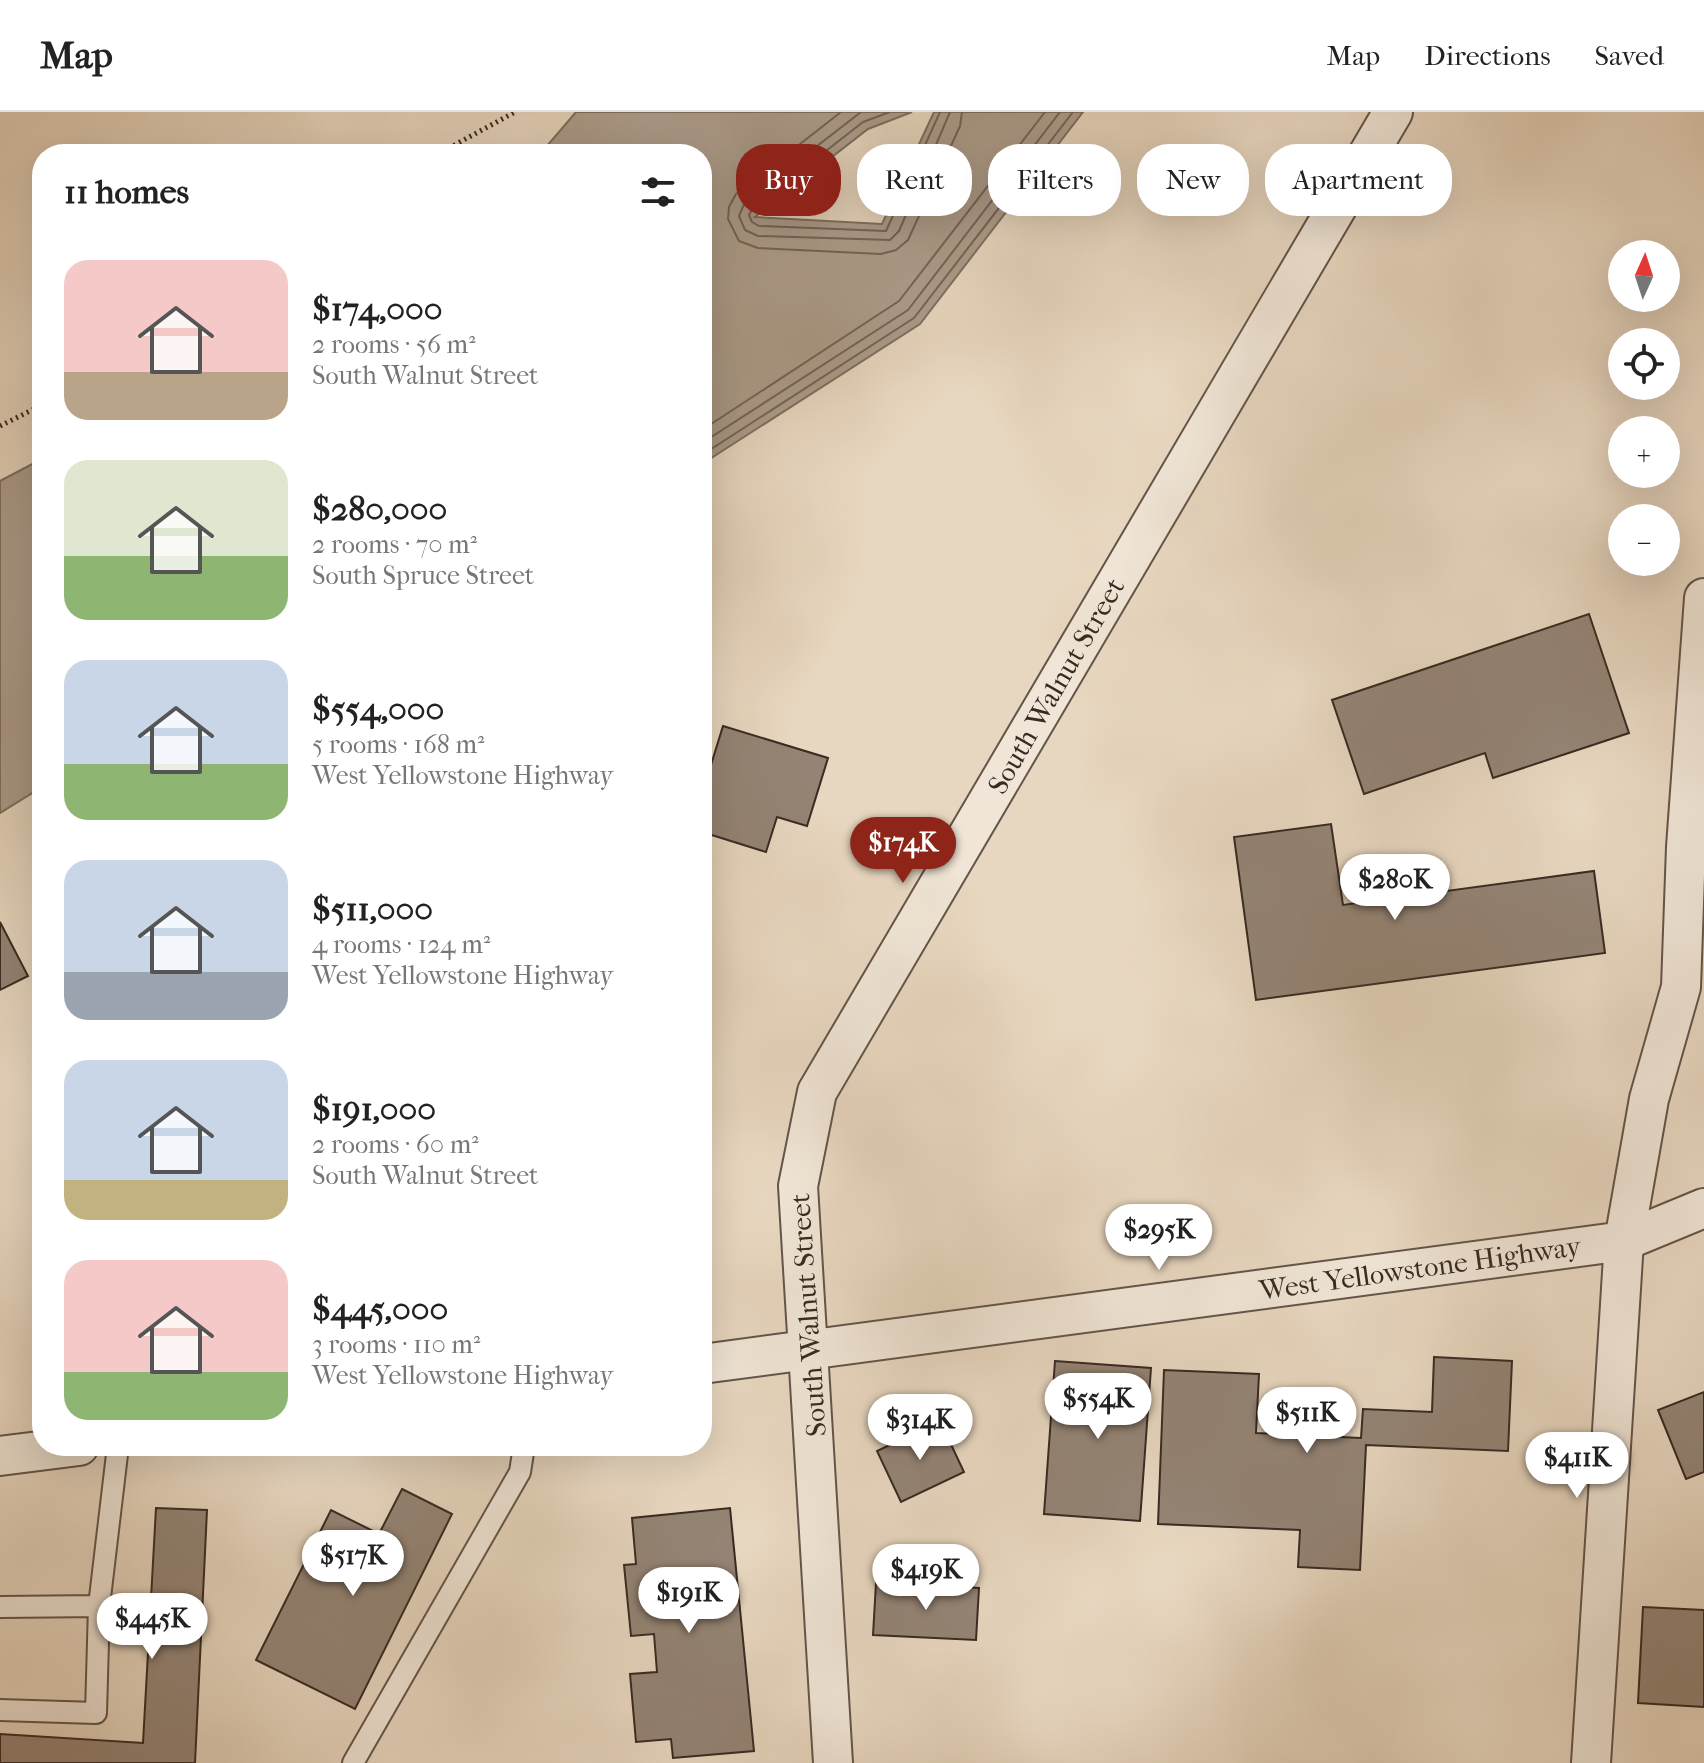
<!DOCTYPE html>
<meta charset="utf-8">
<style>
:root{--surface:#fff;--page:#f2f2f2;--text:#222;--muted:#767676;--line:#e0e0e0;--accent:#8f2418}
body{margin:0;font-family:"IM FELL French Canon",serif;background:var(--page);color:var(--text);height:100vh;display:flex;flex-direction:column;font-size:30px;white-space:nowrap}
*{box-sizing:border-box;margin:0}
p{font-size:26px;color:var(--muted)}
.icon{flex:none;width:44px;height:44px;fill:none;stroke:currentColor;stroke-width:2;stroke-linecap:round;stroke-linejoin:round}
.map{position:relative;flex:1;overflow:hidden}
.panel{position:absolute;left:32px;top:32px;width:680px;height:1312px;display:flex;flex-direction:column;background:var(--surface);border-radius:32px;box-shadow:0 8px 32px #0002}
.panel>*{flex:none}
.guide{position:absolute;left:736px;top:32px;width:760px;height:72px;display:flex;gap:16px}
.needle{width:52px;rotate:3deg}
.controls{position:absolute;left:1608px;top:128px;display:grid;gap:16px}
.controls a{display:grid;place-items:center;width:72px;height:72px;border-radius:50%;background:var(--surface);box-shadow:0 8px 32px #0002;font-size:40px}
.price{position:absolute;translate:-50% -68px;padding:0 18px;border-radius:28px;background:#fff;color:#222;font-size:26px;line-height:52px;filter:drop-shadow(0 2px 4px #0008)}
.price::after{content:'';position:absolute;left:50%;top:48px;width:24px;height:18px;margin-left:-12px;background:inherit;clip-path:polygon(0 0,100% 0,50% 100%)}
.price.current{background:var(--accent);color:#fff}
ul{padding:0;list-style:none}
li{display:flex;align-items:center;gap:24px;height:200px;padding:0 32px}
li span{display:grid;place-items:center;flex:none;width:224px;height:160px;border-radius:24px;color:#555}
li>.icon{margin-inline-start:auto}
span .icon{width:96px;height:96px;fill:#fffc;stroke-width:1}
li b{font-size:34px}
h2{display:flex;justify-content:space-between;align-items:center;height:96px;padding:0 32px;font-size:34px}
.pill{padding:0 28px;border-radius:32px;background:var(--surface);box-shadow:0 8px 32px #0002;font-size:28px;line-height:72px}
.pill.current{background:var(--accent);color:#fff}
header{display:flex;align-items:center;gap:48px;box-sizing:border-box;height:112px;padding:0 40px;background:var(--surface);border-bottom:2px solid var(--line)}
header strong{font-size:38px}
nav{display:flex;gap:44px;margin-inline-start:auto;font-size:28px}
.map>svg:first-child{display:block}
</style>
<header>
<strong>Map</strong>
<nav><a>Map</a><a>Directions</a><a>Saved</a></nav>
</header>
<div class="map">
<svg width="1704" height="1651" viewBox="0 0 1704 1651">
<rect width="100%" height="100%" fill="#e8d7c0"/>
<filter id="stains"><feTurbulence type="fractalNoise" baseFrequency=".0025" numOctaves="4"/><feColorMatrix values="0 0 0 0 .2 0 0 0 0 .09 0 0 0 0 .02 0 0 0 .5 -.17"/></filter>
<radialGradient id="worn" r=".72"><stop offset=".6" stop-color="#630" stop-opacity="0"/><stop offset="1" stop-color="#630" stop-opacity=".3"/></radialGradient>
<path fill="#ac9c8b" stroke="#7e6e61" stroke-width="2" d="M 576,0 L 912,0 L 868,17 L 755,105 L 882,112 L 934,0 L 1083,0 L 920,212 L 702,352 L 702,42 L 540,42 Z
M 42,347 L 42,675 L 0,701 L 0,369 Z"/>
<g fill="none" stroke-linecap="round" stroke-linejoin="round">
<path stroke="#726357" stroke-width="2" d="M 841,0 L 736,82 L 729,95 L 728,107 L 739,129 L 758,136 L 881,142 L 896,138 L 908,128 L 960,14 L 962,0
M 861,0 L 745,90 L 739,104 L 745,118 L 758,124 L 890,128 L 899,119 L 950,0
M 890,0 L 863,10 L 753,96 L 749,103 L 752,110 L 759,114 L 886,119 L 940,0
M 702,318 L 899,189 L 1045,0
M 702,331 L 908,198 L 1060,0
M 702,343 L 914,206 L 1073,0"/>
</g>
<path fill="#948475" stroke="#382a23" stroke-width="2" d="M 1589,502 L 1629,621 L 1493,666 L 1485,641 L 1364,682 L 1332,588 Z
M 723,614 L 828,646 L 807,714 L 777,705 L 766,740 L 702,720 L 702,682 Z
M 1331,712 L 1343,793 L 1594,759 L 1605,841 L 1256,888 L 1234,725 Z
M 0,810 L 28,864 L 0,878 Z
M 1434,1245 L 1512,1249 L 1508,1339 L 1366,1333 L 1360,1458 L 1298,1455 L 1300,1418 L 1158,1412 L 1164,1258 L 1259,1262 L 1256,1321 L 1361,1326 L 1363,1297 L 1432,1300 Z
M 1055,1249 L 1151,1256 L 1140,1409 L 1044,1402 Z
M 1704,1280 L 1704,1360 L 1686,1367 L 1658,1298 Z
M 940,1309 L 964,1360 L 901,1390 L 877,1339 Z
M 402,1377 L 452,1402 L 355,1597 L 256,1548 L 331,1398 L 379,1422 Z
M 156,1396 L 207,1398 L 195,1651 L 0,1651 L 0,1622 L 143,1631 Z
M 730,1396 L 754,1639 L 673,1646 L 671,1627 L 636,1630 L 630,1562 L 657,1560 L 654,1522 L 631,1524 L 624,1453 L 636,1452 L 632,1406 Z
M 876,1471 L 979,1476 L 976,1528 L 873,1523 Z
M 1643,1495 L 1704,1498 L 1704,1595 L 1638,1591 Z"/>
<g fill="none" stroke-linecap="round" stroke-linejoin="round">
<defs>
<path id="lane" d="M 0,1495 L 99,1494
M 0,1598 L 96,1601 L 99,1494 L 118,1334
M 353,1651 L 520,1360 L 524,1334"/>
<path id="street" d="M 702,1252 L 1624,1129 L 1704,1096
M 0,1344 L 79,1334
M 833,1651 L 798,1074 L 817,980 L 1393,0
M 1591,1651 L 1624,1129 L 1649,987 L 1681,875 L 1686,735 L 1704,486"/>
</defs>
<use href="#lane" stroke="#64554a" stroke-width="24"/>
<use href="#street" stroke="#64554a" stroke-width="42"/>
<path stroke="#382a23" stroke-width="5" stroke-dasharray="2 4" stroke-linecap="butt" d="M 438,42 L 515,0
M 0,314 L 42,293"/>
<use href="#lane" stroke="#f0e5d6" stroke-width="20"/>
<use href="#street" stroke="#f0e5d6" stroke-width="38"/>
</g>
<g text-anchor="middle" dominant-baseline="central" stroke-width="6" stroke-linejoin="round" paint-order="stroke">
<g font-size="28" fill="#382a23" stroke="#f0e5d6">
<text transform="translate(1056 574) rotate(-60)">South Walnut Street</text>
<text transform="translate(1420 1156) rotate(-8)">West Yellowstone Highway</text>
<text transform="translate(808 1203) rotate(-94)">South Walnut Street</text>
</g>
</g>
<rect width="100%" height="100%" filter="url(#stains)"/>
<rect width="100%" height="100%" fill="url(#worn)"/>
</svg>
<div class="controls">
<a><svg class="needle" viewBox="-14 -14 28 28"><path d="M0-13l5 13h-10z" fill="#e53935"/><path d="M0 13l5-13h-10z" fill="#767676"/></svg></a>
<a><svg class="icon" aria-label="locate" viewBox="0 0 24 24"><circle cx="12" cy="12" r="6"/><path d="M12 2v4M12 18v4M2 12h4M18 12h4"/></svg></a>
<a>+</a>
<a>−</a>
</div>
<b class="price current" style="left:903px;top:773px">$174K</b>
<b class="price" style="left:1395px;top:810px">$280K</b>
<b class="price" style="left:1159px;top:1160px">$295K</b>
<b class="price" style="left:1098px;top:1329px">$554K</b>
<b class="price" style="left:1307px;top:1343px">$511K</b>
<b class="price" style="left:920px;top:1350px">$314K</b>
<b class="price" style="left:1577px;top:1388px">$411K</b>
<b class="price" style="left:353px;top:1486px">$517K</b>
<b class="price" style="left:926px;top:1500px">$419K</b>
<b class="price" style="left:689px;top:1523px">$191K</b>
<b class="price" style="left:152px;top:1549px">$445K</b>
<div class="guide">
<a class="pill current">Buy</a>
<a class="pill">Rent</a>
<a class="pill">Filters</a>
<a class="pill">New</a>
<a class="pill">Apartment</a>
</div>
<section class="panel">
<h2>11 homes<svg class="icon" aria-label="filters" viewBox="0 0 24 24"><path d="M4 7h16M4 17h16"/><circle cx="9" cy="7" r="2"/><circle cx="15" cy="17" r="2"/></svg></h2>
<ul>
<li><span style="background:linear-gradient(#f6c9c9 70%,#b9a48a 0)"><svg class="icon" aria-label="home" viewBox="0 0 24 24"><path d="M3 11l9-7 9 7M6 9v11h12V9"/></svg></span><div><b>$174,000</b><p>2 rooms · 56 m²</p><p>South Walnut Street</p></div></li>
<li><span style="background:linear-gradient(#dfe7d0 60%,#8fb573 0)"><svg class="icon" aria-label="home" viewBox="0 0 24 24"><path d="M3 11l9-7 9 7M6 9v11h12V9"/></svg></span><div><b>$280,000</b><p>2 rooms · 70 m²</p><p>South Spruce Street</p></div></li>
<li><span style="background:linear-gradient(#c9d6e8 65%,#8fb573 0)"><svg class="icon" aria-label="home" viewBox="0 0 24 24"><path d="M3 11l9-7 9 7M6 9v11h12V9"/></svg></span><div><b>$554,000</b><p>5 rooms · 168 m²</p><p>West Yellowstone Highway</p></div></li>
<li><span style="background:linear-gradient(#c9d6e8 70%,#9aa5b1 0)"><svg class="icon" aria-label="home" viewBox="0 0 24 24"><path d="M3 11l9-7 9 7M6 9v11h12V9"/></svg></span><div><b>$511,000</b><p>4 rooms · 124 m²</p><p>West Yellowstone Highway</p></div></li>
<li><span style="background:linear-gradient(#c9d6e8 75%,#c2b280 0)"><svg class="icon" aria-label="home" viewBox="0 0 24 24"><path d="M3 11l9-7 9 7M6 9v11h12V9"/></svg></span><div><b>$191,000</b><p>2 rooms · 60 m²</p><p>South Walnut Street</p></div></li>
<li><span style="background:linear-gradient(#f6c9c9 70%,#8fb573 0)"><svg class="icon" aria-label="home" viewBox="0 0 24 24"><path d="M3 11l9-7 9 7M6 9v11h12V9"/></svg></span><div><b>$445,000</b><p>3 rooms · 110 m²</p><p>West Yellowstone Highway</p></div></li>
</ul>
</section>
</div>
